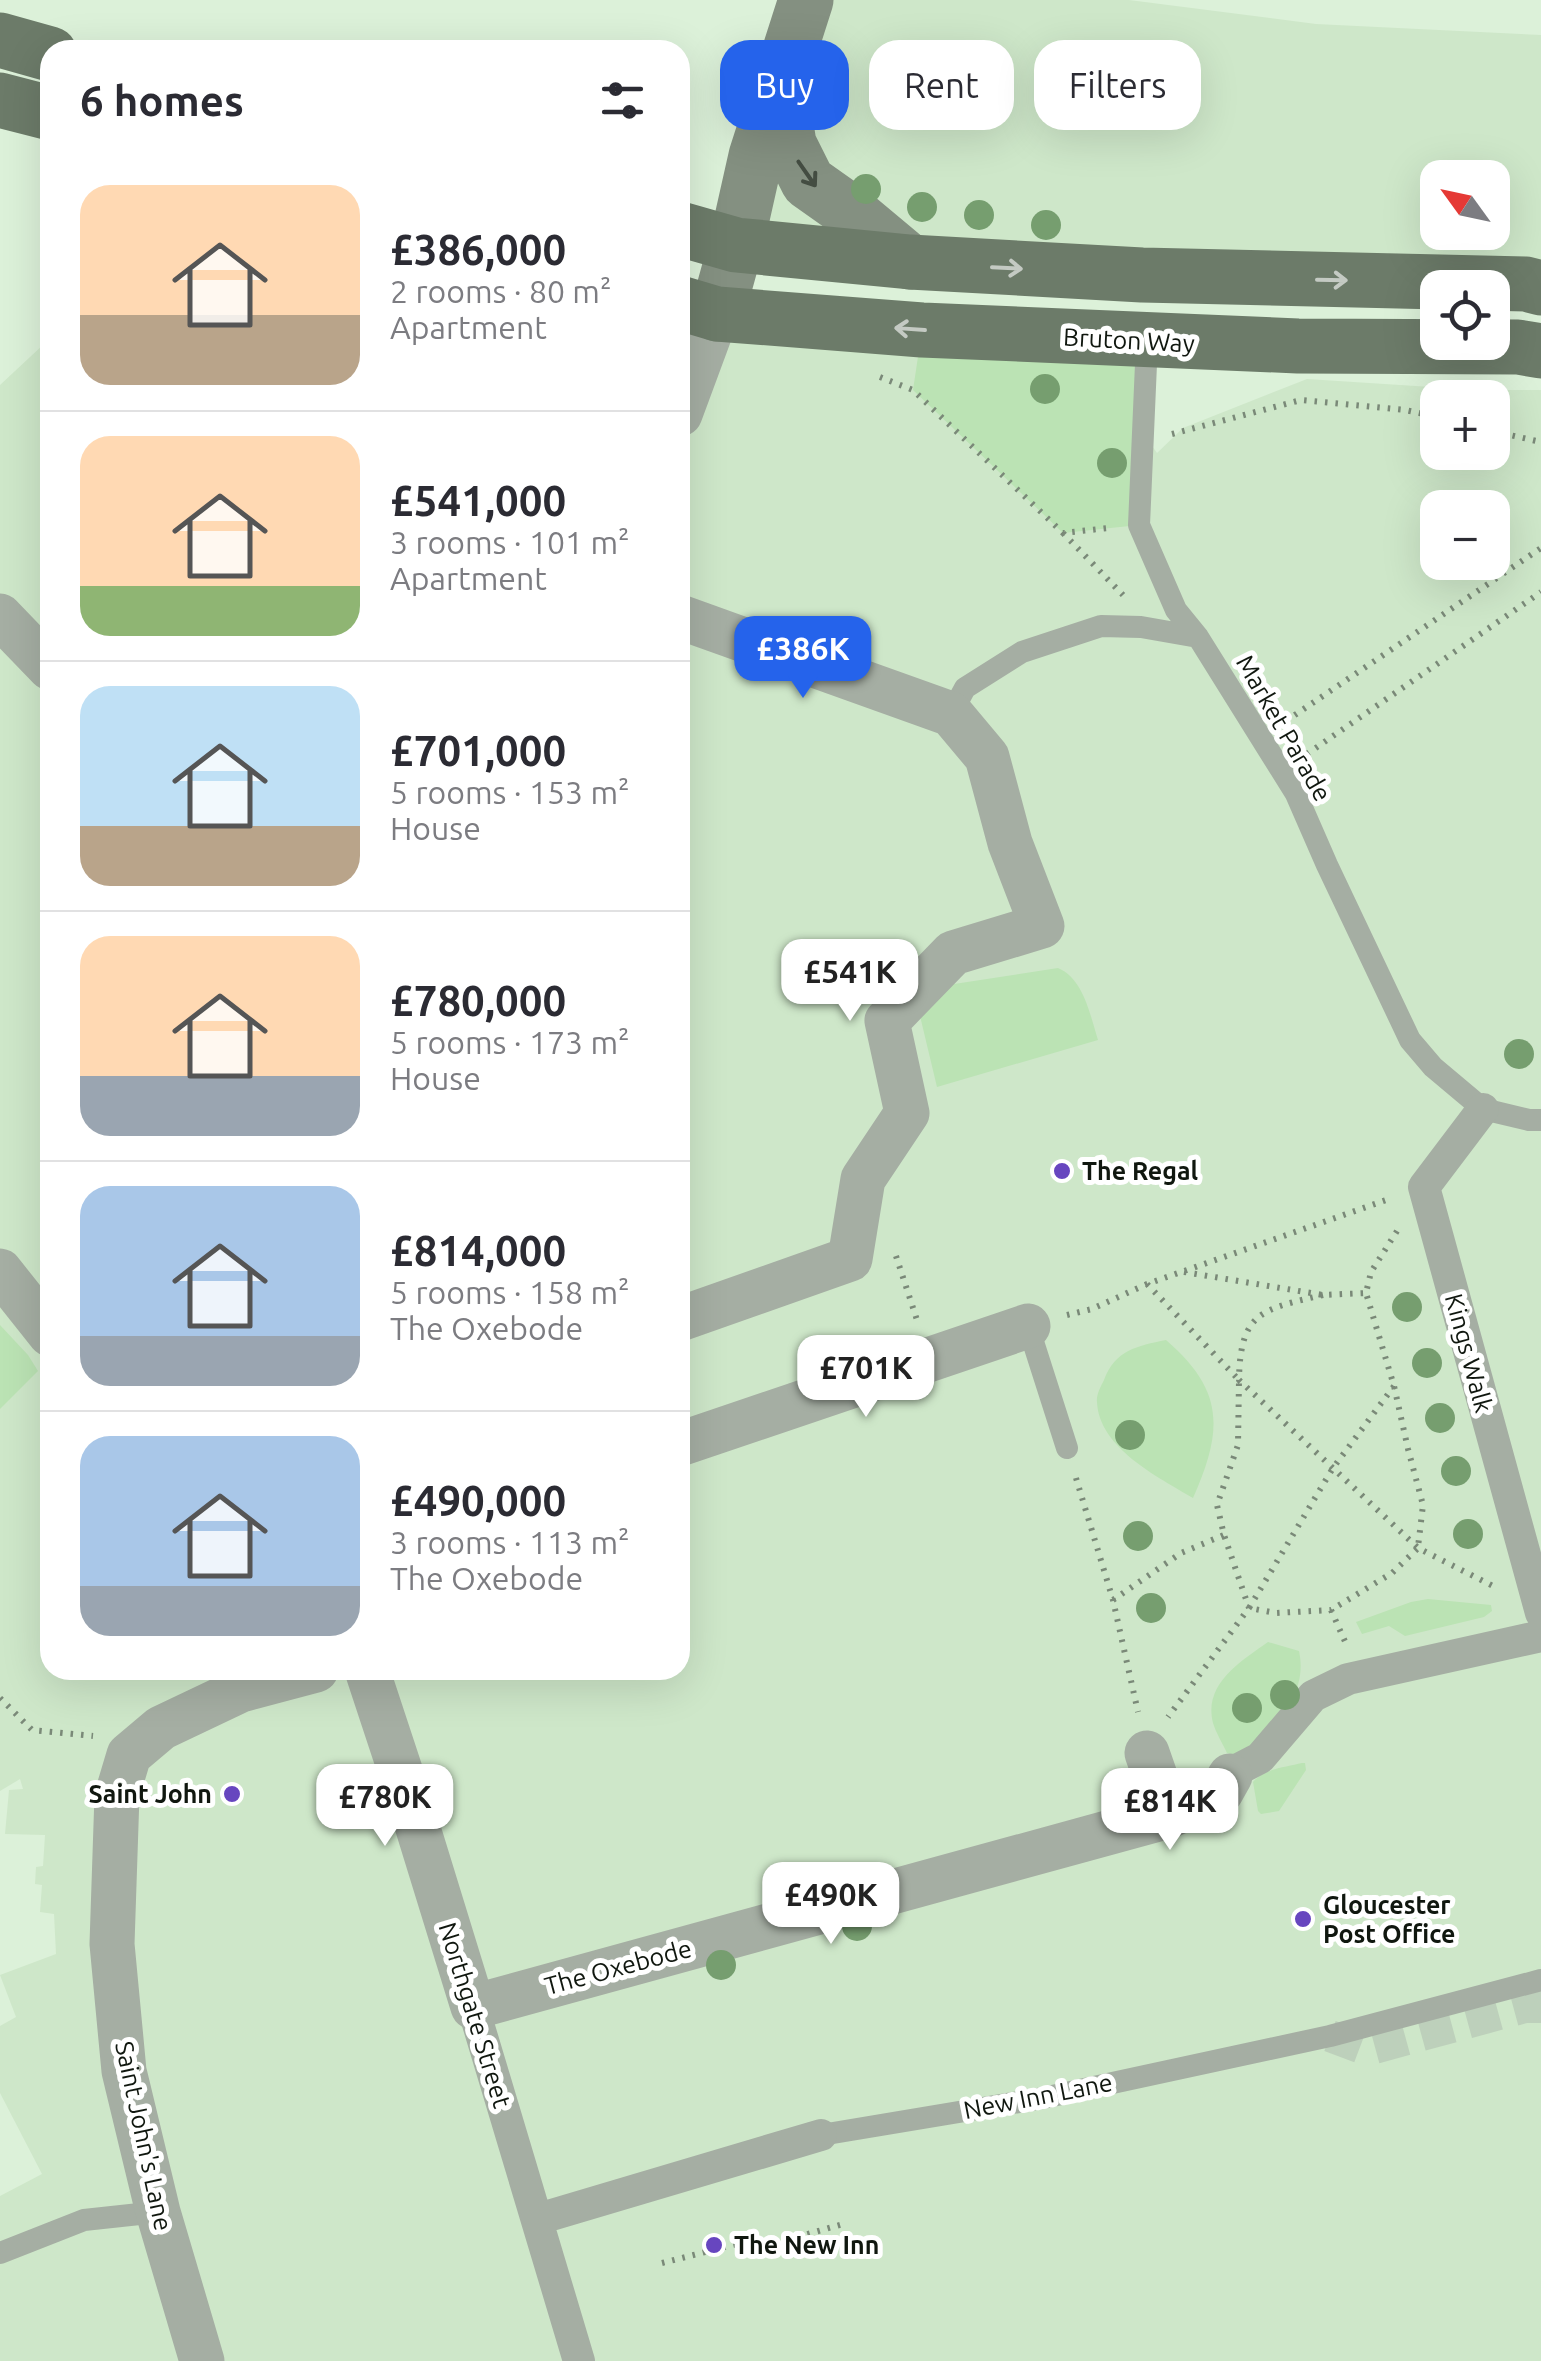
<!DOCTYPE html>
<meta charset="utf-8">
<style>
:root{--surface:#fff;--page:#f7f7f7;--text:#2b2b33;--muted:#7c7c81;--line:#e1e1e2;--accent:#2563eb}
body{margin:0;font-family:Ubuntu,sans-serif;background:var(--page);color:var(--text);height:100vh;display:flex;flex-direction:column;font-size:38px;white-space:nowrap}
*{box-sizing:border-box;margin:0}
p{font-size:32px;color:var(--muted)}
.icon{flex:none;width:55px;height:55px;fill:none;stroke:currentColor;stroke-width:2;stroke-linecap:round;stroke-linejoin:round}
.map{position:relative;flex:1;overflow:hidden}
.side{position:absolute;left:40px;top:40px;width:650px;height:1640px;display:flex;flex-direction:column;background:var(--surface);border-radius:30px;box-shadow:0 10px 40px #0002}
.side>*{flex:none}
.top-card{position:absolute;left:720px;top:40px;width:670px;height:90px;display:flex;gap:20px}
.needle{width:65px;rotate:303deg}
.fabs{position:absolute;left:1420px;top:160px;display:grid;gap:20px}
.fabs a{display:grid;place-items:center;width:90px;height:90px;border-radius:20px;background:var(--surface);box-shadow:0 10px 40px #0002;font-size:50px}
.price{position:absolute;translate:-50% -85px;padding:0 22px;border-radius:20px;background:#fff;color:#222;font-size:32px;line-height:65px;filter:drop-shadow(0 2px 5px #0008)}
.price::after{content:'';position:absolute;left:50%;top:60px;width:30px;height:22px;margin-left:-15px;background:inherit;clip-path:polygon(0 0,100% 0,50% 100%)}
.price.on{background:var(--accent);color:#fff}
ul{padding:0;list-style:none}
li{display:flex;align-items:center;gap:30px;height:250px;padding:0 40px}
li+li{border-top:2px solid var(--line)}
li span{display:grid;place-items:center;flex:none;width:280px;height:200px;border-radius:30px;color:#555}
li>.icon{margin-inline-start:auto}
span .icon{width:120px;height:120px;fill:#fffc;stroke-width:1}
li b{font-size:42px}
h2{display:flex;justify-content:space-between;align-items:center;height:120px;padding:0 40px;font-size:42px}
.chip{padding:0 35px;border-radius:30px;background:var(--surface);box-shadow:0 10px 40px #0002;font-size:35px;line-height:90px}
.chip.on{background:var(--accent);color:#fff}
.map>svg:first-child{display:block}
</style>
<div class="map">
<svg width="1541" height="2361" viewBox="0 0 1541 2361">
<rect width="100%" height="100%" fill="#dcf1d9"/>
<path fill="#cee7c9" fill-rule="evenodd" d="M 806,0 L 1129,0 L 1316,24 L 1541,35 L 1541,288 L 736,245 ZM 1438,178 L 1492,178 L 1492,232 L 1438,232 Z
M 680,308 L 922,330 L 1143,433 L 1157,453 L 1183,428 L 1307,379 L 1478,390 L 1541,390 L 1541,2361 L 0,2361 L 0,2196 L 42,2174 L 0,2093 L 0,2026 L 16,2017 L 0,1975 L 56,1954 L 54,1914 L 40,1912 L 42,1885 L 35,1884 L 36,1867 L 43,1866 L 45,1835 L 5,1834 L 9,1790 L 23,1789 L 20,1779 L 0,1791 L 0,385 L 45,343 L 50,345 L 50,1670 L 680,1670 ZM 1438,398 L 1492,398 L 1492,452 L 1438,452 ZM 1438,508 L 1492,508 L 1492,562 L 1438,562 Z"/>
<path fill="#bbe3b4" d="M 922,330 L 1147,341 L 1139,525 L 1063,533 L 913,390 Z
M 1058,968 C 1084,979 1090,1015 1098,1040 L 937,1087 L 920,1016 L 941,986 Z
M 0,1325 L 28,1355 L 38,1371 L 0,1409 Z
M 1166,1340 C 1225,1391 1223,1430 1193,1498 C 1158,1477 1099,1448 1097,1402 C 1096,1395 1101,1386 1104,1380 C 1115,1350 1137,1346 1166,1340 Z
M 1428,1599 L 1491,1605 L 1492,1611 L 1484,1617 L 1405,1636 L 1389,1626 L 1362,1634 L 1356,1622 L 1411,1602 Z
M 1268,1642 L 1299,1651 C 1309,1698 1272,1725 1241,1756 L 1227,1753 C 1223,1744 1216,1733 1213,1723 C 1203,1684 1241,1661 1268,1642 Z
M 1302,1763 L 1305,1763 L 1306,1770 L 1279,1811 L 1261,1814 L 1258,1811 L 1253,1782 C 1263,1769 1286,1767 1302,1763 Z"/>
<g fill="none" stroke-linecap="round" stroke-linejoin="round">
<path stroke="#bdd0bb" stroke-width="32" stroke-dasharray="32 16" stroke-linecap="butt" d="M 1330,2036 L 1367,2050 L 1525,2007 L 1541,2007"/>
<path stroke="#7a8978" stroke-width="6" stroke-dasharray="2.5 8" stroke-linecap="butt" d="M 880,377 L 913,390 L 1063,533 L 1108,528
M 1492,431 L 1541,442
M 1172,434 L 1301,400 L 1405,410 L 1438,417
M 1063,533 L 1123,595
M 1286,721 L 1541,548
M 1307,754 L 1541,592
M 1397,1231 L 1371,1272 L 1366,1293 L 1394,1386 L 1408,1449 L 1423,1505 L 1418,1547
M 896,1256 L 917,1320
M 1184,1272 L 1323,1295 L 1366,1293
M 1147,1284 L 1239,1380 L 1238,1445 L 1217,1505 L 1224,1535 L 1249,1608 L 1168,1717
M 1323,1295 C 1263,1309 1240,1311 1239,1380 L 1417,1547
M 1067,1315 L 1092,1309 L 1147,1284 L 1389,1199
M 1394,1386 L 1333,1468 L 1249,1608 L 1276,1613 L 1331,1610 L 1392,1573 L 1418,1548 L 1495,1587
M 1076,1478 L 1113,1600 L 1138,1712
M 1113,1600 L 1181,1553 L 1224,1535
M 1331,1610 L 1347,1646
M 0,1698 L 32,1730 L 93,1736
M 662,2263 L 753,2240 L 755,2249 L 843,2224"/>
<path stroke="#a5aea3" stroke-width="22" d="M 1147,341 L 1139,525 L 1176,610 L 1198,637 L 1296,794 L 1327,865 L 1410,1040 L 1433,1067 L 1483,1109 L 1529,1120 L 1541,1120
M 951,714 L 965,688 L 1022,652 L 1101,626 L 1141,627 L 1198,637
M 1028,1326 L 1067,1448
M 821,2135 L 1043,2098 L 1330,2036 L 1541,1980
M 0,2253 L 84,2220 L 158,2212"/>
<path stroke="#a5aea3" stroke-width="32" d="M 1483,1109 L 1424,1187 L 1541,1613
M 1230,1776 L 1233,1772 L 1260,1758 L 1313,1696 L 1348,1679 L 1541,1636
M 473,2007 L 579,2361
M 538,2219 L 821,2135"/>
<path stroke="#a5aea3" stroke-width="45" d="M 680,414 L 717,314
M 0,616 L 50,668
M 680,617 L 951,714 L 987,757 L 1010,843 L 1042,926 L 953,953 L 887,1021 L 907,1113 L 863,1179 L 850,1259 L 680,1319
M 0,1271 L 50,1334
M 680,1444 L 1028,1326
M 367,1670 L 400,1770 L 473,2007 L 1169,1816
M 1147,1753 L 1169,1816 L 1221,1792 L 1230,1776
M 202,2361 L 158,2212 L 124,2071 L 112,1944 L 117,1795 L 129,1755 L 161,1728 L 241,1690 L 316,1670"/>
<path stroke="#849081" stroke-width="55" d="M 780,86 L 789,144 L 808,182 L 849,211 L 910,262
M 717,314 L 736,245 L 756,156 L 806,0"/>
<path stroke="#6c7b69" stroke-width="55" d="M 0,40 L 50,54
M 0,100 L 50,113
M 680,229 L 736,245 L 910,262 L 1142,275 L 1526,284 L 1541,288
M 680,303 L 717,314 L 922,330 L 1298,346 L 1518,347 L 1541,351"/>
</g>
<g fill="#769e6f">
<circle cx="866" cy="189" r="15"/>
<circle cx="922" cy="207" r="15"/>
<circle cx="979" cy="215" r="15"/>
<circle cx="1046" cy="225" r="15"/>
<circle cx="1045" cy="389" r="15"/>
<circle cx="1112" cy="463" r="15"/>
<circle cx="1519" cy="1054" r="15"/>
<circle cx="1407" cy="1307" r="15"/>
<circle cx="1427" cy="1363" r="15"/>
<circle cx="1440" cy="1418" r="15"/>
<circle cx="1130" cy="1435" r="15"/>
<circle cx="1456" cy="1471" r="15"/>
<circle cx="1468" cy="1534" r="15"/>
<circle cx="1138" cy="1536" r="15"/>
<circle cx="1151" cy="1608" r="15"/>
<circle cx="1285" cy="1695" r="15"/>
<circle cx="1247" cy="1708" r="15"/>
<circle cx="857" cy="1926" r="15"/>
<circle cx="721" cy="1965" r="15"/>
</g>
<defs><path id="oneway-shaft" d="M-6 0H5M1.5-3L5.5 0L1.5 3" fill="none" stroke-width="1.6" stroke-linecap="round" stroke-linejoin="round" transform="scale(2.5)"/></defs>
<use stroke="#444d42" href="#oneway-shaft" transform="translate(807 174) rotate(55)"/>
<g stroke="#c4cac3">
<use href="#oneway-shaft" transform="translate(1007 268) rotate(3)"/>
<use href="#oneway-shaft" transform="translate(1332 280) rotate(1)"/>
<use href="#oneway-shaft" transform="translate(910 329) rotate(-176)"/>
</g>
<g fill="#6746bf" stroke="#fff" stroke-width="4">
<circle cx="1062" cy="1171" r="10"/>
<circle cx="232" cy="1794" r="10"/>
<circle cx="1303" cy="1919" r="10"/>
<circle cx="714" cy="2245" r="10"/>
</g>
<g text-anchor="middle" dominant-baseline="central" stroke-width="10" stroke-linejoin="round" paint-order="stroke">
<g font-size="25" fill="#10170f" stroke="#fff">
<text transform="translate(1129 340) rotate(3)">Bruton Way</text>
<text transform="translate(1284 728) rotate(60)">Market Parade</text>
<text transform="translate(1469 1353) rotate(75)">Kings Walk</text>
<text transform="translate(618 1967) rotate(-15)">The Oxebode</text>
<text transform="translate(475 2015) rotate(73)">Northgate Street</text>
<text transform="translate(1038 2096) rotate(-11)">New Inn Lane</text>
<text transform="translate(144 2136) rotate(78)">Saint John's Lane</text>
</g>
<g font-size="25" font-weight="bold" fill="#10170f" stroke="#fff" text-anchor="start">
<text x="1082" y="1171">The Regal</text>
<text x="212" y="1794" text-anchor="end">Saint John</text>
<text x="1323" y="1905">Gloucester<tspan x="1323" dy="29">Post Office</tspan></text>
<text x="734" y="2245">The New Inn</text>
</g>
</g>
</svg>
<div class="fabs">
<a><svg class="needle" viewBox="-14 -14 28 28"><path d="M0-13l5 13h-10z" fill="#e53935"/><path d="M0 13l5-13h-10z" fill="#7c7c81"/></svg></a>
<a><svg class="icon" aria-label="locate" viewBox="0 0 24 24"><circle cx="12" cy="12" r="6"/><path d="M12 2v4M12 18v4M2 12h4M18 12h4"/></svg></a>
<a>+</a>
<a>−</a>
</div>
<b class="price on" style="left:803px;top:701px">£386K</b>
<b class="price" style="left:850px;top:1024px">£541K</b>
<b class="price" style="left:866px;top:1420px">£701K</b>
<b class="price" style="left:385px;top:1849px">£780K</b>
<b class="price" style="left:1170px;top:1853px">£814K</b>
<b class="price" style="left:831px;top:1947px">£490K</b>
<div class="top-card">
<a class="chip on">Buy</a>
<a class="chip">Rent</a>
<a class="chip">Filters</a>
</div>
<section class="side">
<h2>6 homes<svg class="icon" aria-label="filters" viewBox="0 0 24 24"><path d="M4 7h16M4 17h16"/><circle cx="9" cy="7" r="2"/><circle cx="15" cy="17" r="2"/></svg></h2>
<ul>
<li><span style="background:linear-gradient(#ffd9b3 65%,#b9a48a 0)"><svg class="icon" aria-label="home" viewBox="0 0 24 24"><path d="M3 11l9-7 9 7M6 9v11h12V9"/></svg></span><div><b>£386,000</b><p>2 rooms · 80 m²</p><p>Apartment</p></div></li>
<li><span style="background:linear-gradient(#ffd9b3 75%,#8fb573 0)"><svg class="icon" aria-label="home" viewBox="0 0 24 24"><path d="M3 11l9-7 9 7M6 9v11h12V9"/></svg></span><div><b>£541,000</b><p>3 rooms · 101 m²</p><p>Apartment</p></div></li>
<li><span style="background:linear-gradient(#bfe0f5 70%,#b9a48a 0)"><svg class="icon" aria-label="home" viewBox="0 0 24 24"><path d="M3 11l9-7 9 7M6 9v11h12V9"/></svg></span><div><b>£701,000</b><p>5 rooms · 153 m²</p><p>House</p></div></li>
<li><span style="background:linear-gradient(#ffd9b3 70%,#9aa5b1 0)"><svg class="icon" aria-label="home" viewBox="0 0 24 24"><path d="M3 11l9-7 9 7M6 9v11h12V9"/></svg></span><div><b>£780,000</b><p>5 rooms · 173 m²</p><p>House</p></div></li>
<li><span style="background:linear-gradient(#a9c7e8 75%,#9aa5b1 0)"><svg class="icon" aria-label="home" viewBox="0 0 24 24"><path d="M3 11l9-7 9 7M6 9v11h12V9"/></svg></span><div><b>£814,000</b><p>5 rooms · 158 m²</p><p>The Oxebode</p></div></li>
<li><span style="background:linear-gradient(#a9c7e8 75%,#9aa5b1 0)"><svg class="icon" aria-label="home" viewBox="0 0 24 24"><path d="M3 11l9-7 9 7M6 9v11h12V9"/></svg></span><div><b>£490,000</b><p>3 rooms · 113 m²</p><p>The Oxebode</p></div></li>
</ul>
</section>
</div>
